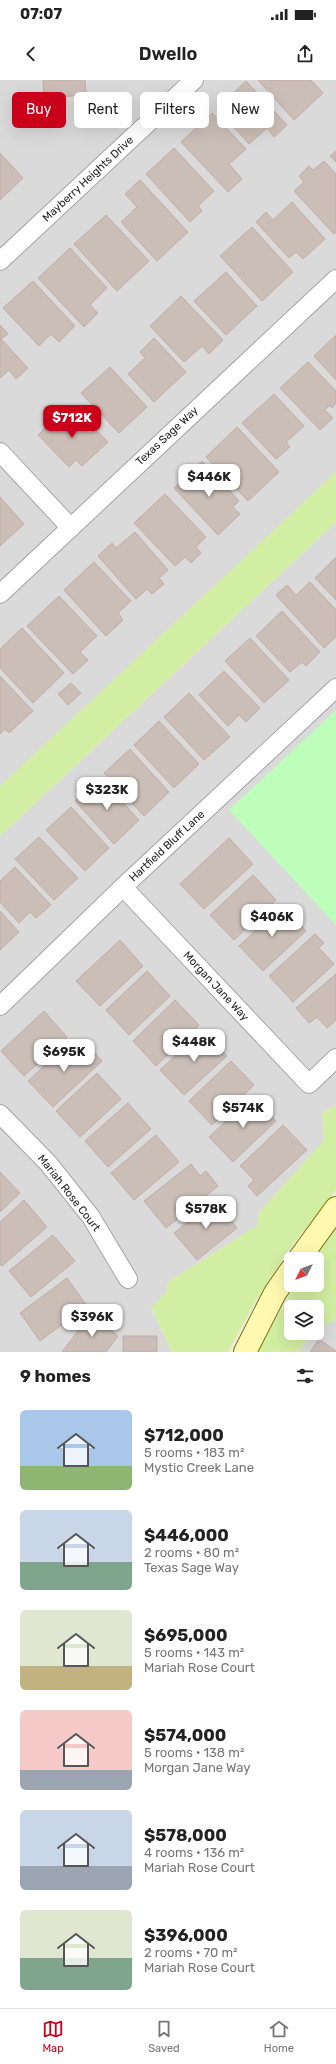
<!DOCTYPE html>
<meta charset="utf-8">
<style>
:root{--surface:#fff;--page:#f6f6f6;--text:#222;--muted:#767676;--line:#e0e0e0;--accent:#ca001b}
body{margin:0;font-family:Rubik,sans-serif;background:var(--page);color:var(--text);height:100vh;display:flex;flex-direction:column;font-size:15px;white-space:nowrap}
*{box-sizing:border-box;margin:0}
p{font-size:13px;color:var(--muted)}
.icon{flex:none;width:22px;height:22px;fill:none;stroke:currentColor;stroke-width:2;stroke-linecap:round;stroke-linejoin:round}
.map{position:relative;height:1272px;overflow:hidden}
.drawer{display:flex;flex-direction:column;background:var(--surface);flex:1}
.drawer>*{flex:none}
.guide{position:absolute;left:12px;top:12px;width:312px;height:36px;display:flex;gap:8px}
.needle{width:26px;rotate:228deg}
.controls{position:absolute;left:284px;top:1172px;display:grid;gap:8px}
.controls a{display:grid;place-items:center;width:40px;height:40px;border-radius:6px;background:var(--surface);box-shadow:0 4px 16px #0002;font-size:20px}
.price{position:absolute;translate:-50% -34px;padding:0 9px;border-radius:8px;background:#fff;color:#222;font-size:13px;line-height:26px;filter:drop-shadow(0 1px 2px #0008)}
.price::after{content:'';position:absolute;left:50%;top:24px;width:12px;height:9px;margin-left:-6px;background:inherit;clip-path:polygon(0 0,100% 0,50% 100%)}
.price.selected{background:var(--accent);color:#fff}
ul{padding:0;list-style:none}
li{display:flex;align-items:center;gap:12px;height:100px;padding:0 20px}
li span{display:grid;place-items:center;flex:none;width:112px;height:80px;border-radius:6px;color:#555}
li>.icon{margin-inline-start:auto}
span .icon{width:48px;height:48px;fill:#fffc;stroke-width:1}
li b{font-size:17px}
h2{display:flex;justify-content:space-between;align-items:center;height:48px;padding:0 20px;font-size:17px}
.tag{padding:0 14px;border-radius:6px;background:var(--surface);box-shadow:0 4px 16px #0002;font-size:14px;line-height:36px}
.tag.selected{background:var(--accent);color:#fff}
.status{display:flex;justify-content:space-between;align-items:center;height:28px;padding:0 20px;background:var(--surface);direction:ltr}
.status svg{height:11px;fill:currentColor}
header{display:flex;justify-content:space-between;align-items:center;height:52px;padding:0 20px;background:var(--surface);font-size:18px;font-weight:600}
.menu{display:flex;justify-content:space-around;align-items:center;height:56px;border-top:1px solid var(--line);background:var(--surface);font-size:11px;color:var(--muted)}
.menu a{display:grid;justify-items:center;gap:2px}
.menu .selected{color:var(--accent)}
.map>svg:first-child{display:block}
</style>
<div class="status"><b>07:07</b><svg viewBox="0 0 49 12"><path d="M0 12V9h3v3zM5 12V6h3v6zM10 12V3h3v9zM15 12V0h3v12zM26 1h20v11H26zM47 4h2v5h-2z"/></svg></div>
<header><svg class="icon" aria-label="back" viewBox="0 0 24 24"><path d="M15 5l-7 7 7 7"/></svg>Dwello<svg class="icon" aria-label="share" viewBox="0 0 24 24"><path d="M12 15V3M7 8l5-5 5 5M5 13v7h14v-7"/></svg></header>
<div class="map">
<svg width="336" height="1272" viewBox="0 0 336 1272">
<rect width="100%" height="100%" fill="#efe9e2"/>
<path fill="#dbdada" d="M 0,0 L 336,0 L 336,394 L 0,709 Z
M 336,442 L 336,1025 L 322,1033 L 325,1060 L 258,1134 L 258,1145 L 168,1202 L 166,1213 L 151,1228 L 172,1272 L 0,1272 L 0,756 Z
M 336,1240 L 336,1272 L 298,1272 L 313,1253 L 317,1253 L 317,1248 Z"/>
<path fill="#d2eea2" d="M 336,392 L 336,442 L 0,756 L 0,706 Z
M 336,1025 L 336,1110 L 288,1171 L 258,1217 L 228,1272 L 172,1272 L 151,1227 L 166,1213 L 168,1202 L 258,1145 L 258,1134 L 324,1060 L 322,1033 Z
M 336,1145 L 336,1240 L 317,1248 L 317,1227 L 291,1227 L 291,1253 L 313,1253 L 298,1272 L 257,1272 L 295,1205 L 317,1205 L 317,1179 L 311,1179 Z"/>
<path fill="#bdfeba" d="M 336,630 L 336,845 L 229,730 Z"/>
<path fill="#cbbeb7" stroke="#c2aca3" d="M 43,0 L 85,0 L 86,15 L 44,18 Z
M 258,0 L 311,0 L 323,13 L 294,40 Z
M 246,1 L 287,45 L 274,57 L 267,48 L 249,64 L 221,33 L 229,25 L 225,21 Z
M 212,33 L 246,69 L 229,84 L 242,99 L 228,112 L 181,62 Z
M 174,68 L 214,111 L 198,126 L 202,131 L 190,142 L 146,94 Z
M 336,71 L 336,82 L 330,76 Z
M 0,73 L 23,98 L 0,120 Z
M 324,81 L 336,94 L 336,152 L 334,154 L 294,111 L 304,102 L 299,96 L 309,86 L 313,90 Z
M 140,100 L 188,152 L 157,181 L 121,142 L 137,127 L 125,114 Z
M 292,122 L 325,159 L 303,179 L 296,172 L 289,178 L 256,142 L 266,132 L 273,140 Z
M 106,135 L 149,181 L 117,211 L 74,164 Z
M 252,147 L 293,192 L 262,221 L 220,176 Z
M 70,168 L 107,208 L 90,225 L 98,233 L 84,247 L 38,198 Z
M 226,192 L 257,226 L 226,255 L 194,221 Z
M 33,201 L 75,246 L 59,262 L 51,254 L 39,266 L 3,228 Z
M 181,216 L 223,260 L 209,274 L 202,266 L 184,282 L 150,246 Z
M 0,245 L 8,254 L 1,259 L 28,288 L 16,299 L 9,290 L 0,298 Z
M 336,255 L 336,300 L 314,276 Z
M 154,258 L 186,292 L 154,322 L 128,294 L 145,278 L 140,272 Z
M 308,282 L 336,311 L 336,323 L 332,328 L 330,325 L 325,330 L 333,338 L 320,350 L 280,308 Z
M 110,287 L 147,327 L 119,353 L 81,313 Z
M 274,314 L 304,346 L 286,362 L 290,367 L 276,379 L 242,343 Z
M 66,328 L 90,354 L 95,349 L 108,362 L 82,386 L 76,380 L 69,387 L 38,355 Z
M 237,347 L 279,392 L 248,421 L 206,377 Z
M 202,381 L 239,421 L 233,427 L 240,434 L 218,455 L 174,408 Z
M 165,414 L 206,457 L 196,467 L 201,473 L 191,483 L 185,477 L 175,486 L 134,443 Z
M 0,417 L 24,444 L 0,466 Z
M 135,452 L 168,490 L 159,498 L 164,504 L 152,514 L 147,509 L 136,519 L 98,476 L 112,463 L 116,468 Z
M 336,477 L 336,520 L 315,498 Z
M 94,482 L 131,521 L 118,533 L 123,540 L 106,556 L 64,510 Z
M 310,502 L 336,530 L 336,557 L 324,568 L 276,515 L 287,505 L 296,515 Z
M 59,516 L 97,556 L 80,572 L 88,580 L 73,594 L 27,546 Z
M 282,531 L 320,572 L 306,586 L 302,582 L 290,592 L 256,556 Z
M 22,548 L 64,593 L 33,623 L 0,588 L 0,569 Z
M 250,558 L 289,600 L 264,623 L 225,581 Z
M 224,591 L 260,628 L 246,642 L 239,635 L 228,646 L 199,615 Z
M 0,596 L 33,631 L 9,653 L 5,649 L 0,654 Z
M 71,603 L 81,613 L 68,625 L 58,614 Z
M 189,613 L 230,657 L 204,680 L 164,637 Z
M 159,641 L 199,684 L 174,708 L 134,665 Z
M 130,669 L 169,712 L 144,736 L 104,693 Z
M 100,698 L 139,740 L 114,764 L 75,721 Z
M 71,727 L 109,768 L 85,791 L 46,750 Z
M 39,757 L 78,798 L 54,820 L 15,779 Z
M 229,758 L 253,784 L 204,829 L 180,804 Z
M 15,787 L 51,825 L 36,838 L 30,832 L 19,843 L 0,822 L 0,801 Z
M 253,795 L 276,820 L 234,860 L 210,835 Z
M 282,826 L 306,851 L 263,891 L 239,866 Z
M 0,831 L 19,852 L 0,870 Z
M 315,854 L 324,863 L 319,868 L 334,884 L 293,922 L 269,896 Z
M 120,860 L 143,886 L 100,926 L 76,901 Z
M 147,891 L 170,916 L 129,955 L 106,930 Z
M 336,894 L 336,940 L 327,948 L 317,937 L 309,943 L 296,928 Z
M 175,920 L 199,945 L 156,986 L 133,961 Z
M 44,931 L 67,957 L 24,996 L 1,971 Z
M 203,950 L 227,976 L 184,1015 L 160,990 Z
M 72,960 L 86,975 L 91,969 L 102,981 L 53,1027 L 28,1001 Z
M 231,981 L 254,1005 L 212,1045 L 189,1021 Z
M 97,993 L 121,1019 L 80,1057 L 56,1031 Z
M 253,1016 L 276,1041 L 233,1082 L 209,1057 Z
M 128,1023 L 151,1049 L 108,1087 L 85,1061 Z
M 283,1045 L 307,1070 L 257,1116 L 248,1106 L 254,1100 L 240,1086 Z
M 156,1055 L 179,1082 L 134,1120 L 111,1093 Z
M 191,1084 L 200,1096 L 206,1091 L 218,1106 L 166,1148 L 144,1121 Z
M 0,1092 L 20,1113 L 0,1132 Z
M 24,1120 L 47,1147 L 2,1186 L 0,1184 L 0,1142 Z
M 214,1120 L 237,1148 L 197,1180 L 174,1153 Z
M 53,1155 L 75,1181 L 31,1217 L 9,1191 Z
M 67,1198 L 87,1226 L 40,1261 L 20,1233 Z
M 90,1235 L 118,1256 L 106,1272 L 62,1272 Z
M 123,1256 L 157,1256 L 157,1272 L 123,1272 Z
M 319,1259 L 336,1271 L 336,1272 L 310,1272 Z"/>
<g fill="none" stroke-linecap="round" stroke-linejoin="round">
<defs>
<path id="street" d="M 0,181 L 194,0
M 0,372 L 71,448
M 0,514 L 336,199
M 123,807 L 309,1004 L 336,978
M 0,926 L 123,807 L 336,608
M 0,1034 L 48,1083 L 91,1137 L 128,1199"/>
<path id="secondary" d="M 299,1179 L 336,1128
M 245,1272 L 275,1213 L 291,1190"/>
</defs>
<use href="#street" stroke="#a4a4a4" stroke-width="20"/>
<use href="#secondary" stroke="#787500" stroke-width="24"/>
<use href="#street" stroke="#fff" stroke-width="18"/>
<use href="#secondary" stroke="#fff8b0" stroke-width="22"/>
</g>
<g text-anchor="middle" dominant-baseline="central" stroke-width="3" stroke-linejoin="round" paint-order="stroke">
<g font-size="11" fill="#1d1d1d" stroke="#fff">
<text transform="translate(88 99) rotate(-43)">Mayberry Heights Drive</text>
<text transform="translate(167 356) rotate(-43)">Texas Sage Way</text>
<text transform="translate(167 766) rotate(-43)">Hartfield Bluff Lane</text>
<text transform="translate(216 906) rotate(47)">Morgan Jane Way</text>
<text transform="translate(69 1113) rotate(52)">Mariah Rose Court</text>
</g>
</g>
</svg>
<div class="controls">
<a><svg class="needle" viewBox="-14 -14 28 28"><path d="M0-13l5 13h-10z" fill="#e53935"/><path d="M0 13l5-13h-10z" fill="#767676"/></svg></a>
<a><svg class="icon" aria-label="layers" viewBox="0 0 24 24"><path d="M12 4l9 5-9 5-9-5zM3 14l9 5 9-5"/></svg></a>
</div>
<b class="price selected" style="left:72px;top:359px">$712K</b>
<b class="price" style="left:209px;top:418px">$446K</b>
<b class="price" style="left:107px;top:731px">$323K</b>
<b class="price" style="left:272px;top:858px">$406K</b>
<b class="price" style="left:194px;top:983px">$448K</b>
<b class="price" style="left:64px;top:993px">$695K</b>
<b class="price" style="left:243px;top:1049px">$574K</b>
<b class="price" style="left:206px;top:1150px">$578K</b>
<b class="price" style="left:92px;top:1258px">$396K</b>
<div class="guide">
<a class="tag selected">Buy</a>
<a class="tag">Rent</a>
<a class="tag">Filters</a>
<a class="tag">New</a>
</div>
</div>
<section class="drawer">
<h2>9 homes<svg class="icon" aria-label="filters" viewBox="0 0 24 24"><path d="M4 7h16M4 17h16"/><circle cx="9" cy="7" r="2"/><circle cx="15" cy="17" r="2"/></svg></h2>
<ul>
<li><span style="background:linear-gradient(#a9c7e8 70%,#8fb573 0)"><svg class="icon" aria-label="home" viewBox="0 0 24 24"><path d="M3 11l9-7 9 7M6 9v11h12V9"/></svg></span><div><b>$712,000</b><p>5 rooms · 183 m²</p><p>Mystic Creek Lane</p></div></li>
<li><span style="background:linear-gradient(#c9d6e8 65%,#7fa58c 0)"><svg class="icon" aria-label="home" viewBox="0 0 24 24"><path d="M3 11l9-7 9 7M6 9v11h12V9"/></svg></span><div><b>$446,000</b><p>2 rooms · 80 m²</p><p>Texas Sage Way</p></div></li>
<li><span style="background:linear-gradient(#dfe7d0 70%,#c2b280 0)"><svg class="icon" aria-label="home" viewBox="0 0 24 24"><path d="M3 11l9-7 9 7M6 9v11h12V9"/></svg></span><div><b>$695,000</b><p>5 rooms · 143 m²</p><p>Mariah Rose Court</p></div></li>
<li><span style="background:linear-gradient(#f6c9c9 75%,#9aa5b1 0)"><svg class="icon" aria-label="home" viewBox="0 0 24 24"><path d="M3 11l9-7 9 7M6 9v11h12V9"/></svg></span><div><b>$574,000</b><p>5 rooms · 138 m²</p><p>Morgan Jane Way</p></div></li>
<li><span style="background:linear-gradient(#c9d6e8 70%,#9aa5b1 0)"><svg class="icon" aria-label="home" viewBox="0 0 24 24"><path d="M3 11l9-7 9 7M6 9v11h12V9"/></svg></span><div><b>$578,000</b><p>4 rooms · 136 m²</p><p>Mariah Rose Court</p></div></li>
<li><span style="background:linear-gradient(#dfe7d0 60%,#7fa58c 0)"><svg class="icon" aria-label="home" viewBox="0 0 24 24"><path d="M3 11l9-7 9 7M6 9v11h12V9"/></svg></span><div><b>$396,000</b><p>2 rooms · 70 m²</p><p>Mariah Rose Court</p></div></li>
</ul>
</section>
<nav class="menu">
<a class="selected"><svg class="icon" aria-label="map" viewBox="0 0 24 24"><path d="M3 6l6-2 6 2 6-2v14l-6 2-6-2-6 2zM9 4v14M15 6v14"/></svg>Map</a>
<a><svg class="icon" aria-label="saved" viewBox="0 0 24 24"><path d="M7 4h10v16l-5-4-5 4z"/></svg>Saved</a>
<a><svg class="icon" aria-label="home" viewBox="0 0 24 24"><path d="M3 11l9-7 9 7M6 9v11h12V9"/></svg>Home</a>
</nav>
